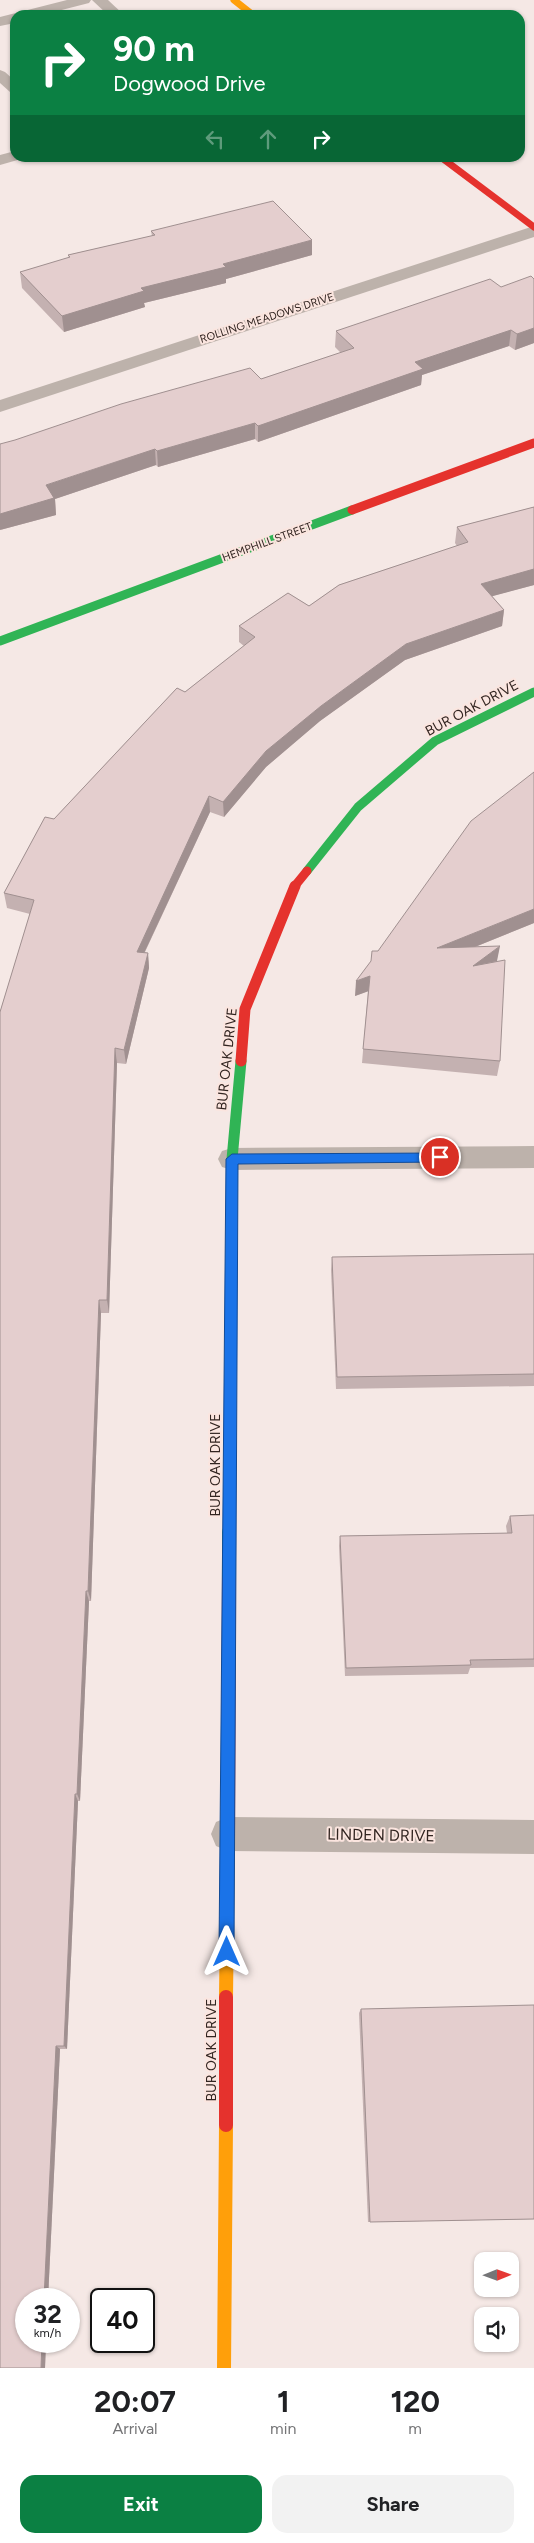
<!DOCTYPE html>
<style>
:root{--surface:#fff;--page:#f2f2f2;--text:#202124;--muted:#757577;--accent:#0b8043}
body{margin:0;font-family:Figtree,sans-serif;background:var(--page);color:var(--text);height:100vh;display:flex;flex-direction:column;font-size:19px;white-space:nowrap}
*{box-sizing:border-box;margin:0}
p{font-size:16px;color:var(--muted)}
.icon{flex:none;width:28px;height:28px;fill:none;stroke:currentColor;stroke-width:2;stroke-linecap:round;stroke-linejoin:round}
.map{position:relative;height:2368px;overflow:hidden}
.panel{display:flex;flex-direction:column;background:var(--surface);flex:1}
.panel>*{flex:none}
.top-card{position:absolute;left:10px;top:10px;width:515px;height:152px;border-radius:15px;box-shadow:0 1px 4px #0004;background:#0b8043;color:#fff;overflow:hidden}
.needle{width:32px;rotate:89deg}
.buttons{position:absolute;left:474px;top:2252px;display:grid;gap:10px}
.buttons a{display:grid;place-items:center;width:45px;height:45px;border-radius:10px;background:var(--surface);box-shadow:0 1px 4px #0004;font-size:25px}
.speed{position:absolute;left:15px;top:2288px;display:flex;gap:10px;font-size:25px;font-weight:700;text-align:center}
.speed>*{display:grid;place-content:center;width:65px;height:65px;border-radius:50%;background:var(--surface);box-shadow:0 1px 4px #0004;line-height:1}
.speed small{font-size:12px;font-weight:400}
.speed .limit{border:2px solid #111;border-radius:8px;background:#fff;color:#111}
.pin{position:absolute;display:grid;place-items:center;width:42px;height:42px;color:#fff;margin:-21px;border:2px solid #fff;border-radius:50%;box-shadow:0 1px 5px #0007}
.me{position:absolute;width:55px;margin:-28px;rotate:0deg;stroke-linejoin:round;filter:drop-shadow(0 0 4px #0008)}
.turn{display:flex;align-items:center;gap:18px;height:105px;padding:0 20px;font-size:22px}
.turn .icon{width:65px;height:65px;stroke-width:2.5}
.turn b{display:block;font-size:35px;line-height:42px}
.lanes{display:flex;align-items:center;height:48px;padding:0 20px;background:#0003;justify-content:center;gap:25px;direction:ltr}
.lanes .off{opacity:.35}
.eta{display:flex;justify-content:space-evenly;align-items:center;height:85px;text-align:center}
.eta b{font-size:30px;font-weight:700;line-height:35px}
.action{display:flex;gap:10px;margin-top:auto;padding:10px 20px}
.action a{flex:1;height:58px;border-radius:15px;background:var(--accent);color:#fff;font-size:20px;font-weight:700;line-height:58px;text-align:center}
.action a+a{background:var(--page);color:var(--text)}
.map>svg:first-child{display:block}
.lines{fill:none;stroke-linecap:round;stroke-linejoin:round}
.lane{fill:#bdb2ab;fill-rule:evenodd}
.street{fill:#bdb2ab;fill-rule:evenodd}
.fast-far2{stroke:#30b455;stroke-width:9}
.fast-far1{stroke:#30b455;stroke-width:11}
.fast{stroke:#30b455;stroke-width:14}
.slow-far1{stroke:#ff9f0a;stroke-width:7}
.slow{stroke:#ff9f0a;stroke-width:14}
.jam-far3{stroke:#e5322d;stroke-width:7}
.jam-far2{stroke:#e5322d;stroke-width:9}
.jam-far1{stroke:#e5322d;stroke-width:11}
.jam{stroke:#e5322d;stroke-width:14}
.wall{fill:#c4b1b1}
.shaded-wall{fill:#a09090}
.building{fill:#e4cece;stroke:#a09090}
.route{fill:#1a73e8;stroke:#114b97}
.labels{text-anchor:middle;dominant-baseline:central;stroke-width:4;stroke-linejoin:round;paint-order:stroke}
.far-street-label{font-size:11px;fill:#322521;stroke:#fbe5df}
.street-label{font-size:14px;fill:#322521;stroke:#fbe5df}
.near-street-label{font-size:16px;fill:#322521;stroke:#fbe5df}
</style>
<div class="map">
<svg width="534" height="2368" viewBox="0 0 534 2368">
<rect width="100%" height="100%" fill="#f5e8e5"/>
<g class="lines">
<g class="lane">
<polygon points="67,0 91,0 89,3 42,15 15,15 15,23 0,26 0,17"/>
<polygon points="92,0 108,0 124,15 108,15"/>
<polygon points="0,70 5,72 15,81 15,94 10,92 0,83"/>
<polygon points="15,151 15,158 22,158 21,159 0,165 0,155"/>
</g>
<g class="street">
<polygon points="534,226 534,237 0,412 0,400"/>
<polygon points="534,1146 534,1168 232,1170 222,1167 218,1159 222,1151 232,1148"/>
<polygon points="228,1817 534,1820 534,1854 228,1851 216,1846 211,1834 216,1822"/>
</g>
<g class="fast-far2">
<polyline points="0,641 352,510"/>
<polyline points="307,871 358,807 435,741 534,692"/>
</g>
<polyline class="fast-far1" points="229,1533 232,1159 241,1061"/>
<polyline class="fast" points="229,1580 229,1532"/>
<polyline class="slow-far1" points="234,0 253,15"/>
<g class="slow">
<polyline points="226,1997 228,1835"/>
<polyline points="224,2368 226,2125"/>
</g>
<polyline class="jam-far3" points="442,158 534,227"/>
<g class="jam-far2">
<polyline points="352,510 534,443"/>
<polyline points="294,887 307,871"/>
</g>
<polyline class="jam-far1" points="241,1061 245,1009 295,886"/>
<g class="jam">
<polyline points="228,1835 229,1580"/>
<polyline points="226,1997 226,2125"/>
</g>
</g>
<g class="wall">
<polygon points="151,231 312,240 312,255 226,279 226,283 144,303 145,307 64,332 22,288 20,272 69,258 68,255 152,236"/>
<polygon points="534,279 534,343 515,350 509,346 422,375 421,385 258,442 255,439 158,467 156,465 55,499 56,515 0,530 261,379 341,353 335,347 336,331"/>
<polygon points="534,507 534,585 492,596 504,610 502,626 405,660 320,721 266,767 224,817 210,812 145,952 148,953 149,968 126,1064 117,1063 109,1313 101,1313 91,1601 89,1601 80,1801 78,1801 67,2049 60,2049 48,2299 26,2299 26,2341 46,2341 45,2368 0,2368 0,1012 30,914 7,908 4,893 45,817 54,819 177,688 185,692 244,646 239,642 239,626 288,593 309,606 339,585 457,546 455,543 457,527"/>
<polygon points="534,772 534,923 475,947 497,961 500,1061 497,1076 362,1063 368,991 355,996 378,951"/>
<polygon points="534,1254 534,1386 336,1389 331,1270 332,1257"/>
<polygon points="534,1515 534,1667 470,1668 468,1674 345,1676 339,1546 340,1536 507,1533 506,1526 510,1516"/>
<polygon points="361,2009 534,2219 368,2222 359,2013"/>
</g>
<g class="shaded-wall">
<polygon points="312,240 312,255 226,279 226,283 144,303 145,307 64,332 62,316 141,288 223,264"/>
<polygon points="534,328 534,343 515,350 517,334"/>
<polygon points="511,330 509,346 422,375 421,385 258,442 258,426 415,362"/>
<polygon points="255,423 255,439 158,467 157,451"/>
<polygon points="155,449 156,465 55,499 56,515 0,530 0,514 46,485"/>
<polygon points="534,569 534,585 478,600 481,584"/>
<polygon points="504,610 502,626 405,660 320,721 266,767 224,817 223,802 266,751 321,706 406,644"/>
<polygon points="209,796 210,812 138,966 137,952"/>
<polygon points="534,909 534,923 435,963 437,948"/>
<polygon points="500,946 497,961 473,966"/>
<polygon points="148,953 149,968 126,1064 124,1050"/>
<polygon points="370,976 369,991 355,996 356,981"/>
<polygon points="115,1048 117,1063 109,1313 107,1300"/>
<polygon points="99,1300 101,1313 91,1601 88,1591"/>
<polygon points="86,1591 89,1601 80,1801 77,1794"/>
<polygon points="75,1794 78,1801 67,2049 64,2046"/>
<polygon points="56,2046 60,2049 48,2299 44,2299"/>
<polygon points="42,2341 46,2341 45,2368 41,2368"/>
</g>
<g class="building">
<polygon points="273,201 312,240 223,264 226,267 141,288 144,291 62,316 20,272 70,257 68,255 155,235 151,231"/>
<polygon points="531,276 534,279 534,328 517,334 511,330 415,362 423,369 258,426 255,423 157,451 155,449 46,485 54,498 0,514 0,444 15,440 121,404 250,368 261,379 354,348 336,331 490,279 501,287"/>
<polygon points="534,507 534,569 481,584 504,610 406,644 321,706 266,751 223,802 209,796 137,952 148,953 124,1050 115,1048 107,1300 99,1300 88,1591 86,1591 77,1794 75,1794 64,2046 56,2046 44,2299 26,2299 26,2341 42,2341 41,2368 0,2368 0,1012 34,900 4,893 45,817 54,819 177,688 185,692 255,637 239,626 288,593 309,606 339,585 468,542 457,527"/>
<polygon points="534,772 534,909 437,948 500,946 473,966 505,960 500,1061 363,1049 370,976 356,981 371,961 372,951 378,951 471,821"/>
<polygon points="534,1254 534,1374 337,1377 332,1257"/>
<polygon points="534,1515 534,1659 470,1660 471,1665 346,1668 340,1536 512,1533 510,1516"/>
<polygon points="534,2005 534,2219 370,2222 361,2009"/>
</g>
<polygon class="route" points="440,1153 445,1157 440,1162 238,1164 234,1952 232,1958 227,1960 221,1958 219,1952 226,1159 232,1154"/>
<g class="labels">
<g class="far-street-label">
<text transform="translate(267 318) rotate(-18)">ROLLING MEADOWS DRIVE</text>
<text transform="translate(267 542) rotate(-20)">HEMPHILL STREET</text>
</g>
<g class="street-label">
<text transform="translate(472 708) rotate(-28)">BUR OAK DRIVE</text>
<text transform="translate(227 1059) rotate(-84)">BUR OAK DRIVE</text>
<text transform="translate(215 1465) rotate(-90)">BUR OAK DRIVE</text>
<text transform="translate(211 2050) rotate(-90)">BUR OAK DRIVE</text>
</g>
<g class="near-street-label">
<text transform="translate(381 1835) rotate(1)">LINDEN DRIVE</text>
</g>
</g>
</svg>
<div class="buttons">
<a><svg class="needle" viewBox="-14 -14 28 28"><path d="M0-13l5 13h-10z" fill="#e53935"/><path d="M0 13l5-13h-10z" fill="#757577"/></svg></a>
<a><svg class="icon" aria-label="sound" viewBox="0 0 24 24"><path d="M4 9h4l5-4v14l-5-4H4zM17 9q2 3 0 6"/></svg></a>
</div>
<div class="speed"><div>32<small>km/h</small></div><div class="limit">40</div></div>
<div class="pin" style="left:440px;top:1157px;background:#d93025"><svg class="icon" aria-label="arrive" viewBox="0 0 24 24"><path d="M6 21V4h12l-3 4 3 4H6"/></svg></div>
<svg class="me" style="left:227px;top:1952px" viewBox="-20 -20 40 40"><path d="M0-17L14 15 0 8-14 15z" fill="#1a73e8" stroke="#fff" stroke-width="4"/></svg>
<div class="top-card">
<div class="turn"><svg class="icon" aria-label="right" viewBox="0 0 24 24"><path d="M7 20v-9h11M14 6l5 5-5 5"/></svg><div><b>90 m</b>Dogwood Drive</div></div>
<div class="lanes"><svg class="icon off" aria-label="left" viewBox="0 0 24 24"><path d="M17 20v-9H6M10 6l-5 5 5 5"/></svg><svg class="icon off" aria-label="ahead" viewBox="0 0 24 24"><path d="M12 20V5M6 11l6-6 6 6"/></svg><svg class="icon" aria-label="right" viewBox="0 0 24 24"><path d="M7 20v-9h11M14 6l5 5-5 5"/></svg></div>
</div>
</div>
<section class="panel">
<div class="eta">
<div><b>20:07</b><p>Arrival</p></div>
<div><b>1</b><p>min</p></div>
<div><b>120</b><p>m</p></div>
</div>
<div class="action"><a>Exit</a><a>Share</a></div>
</section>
